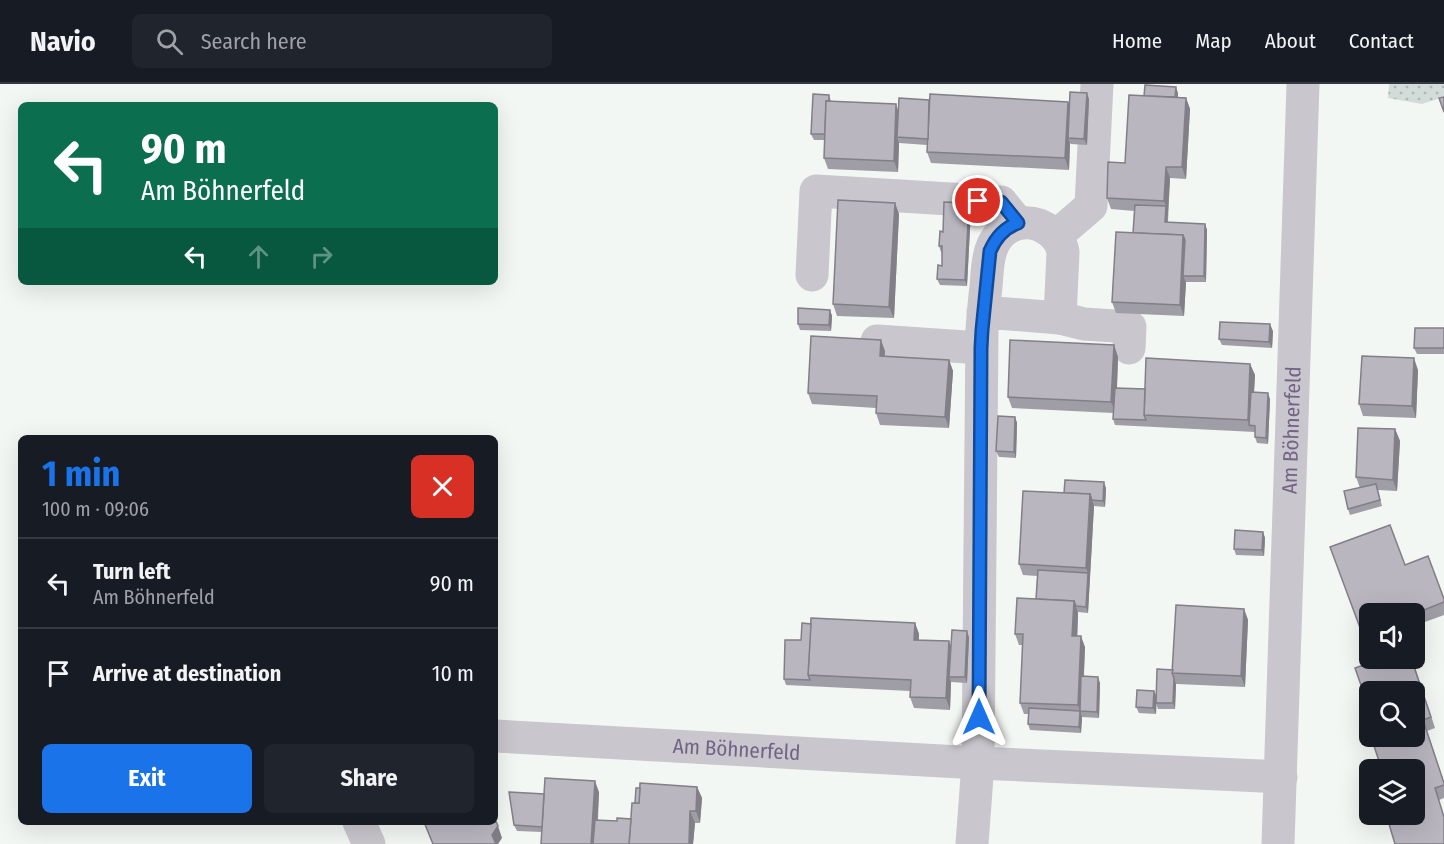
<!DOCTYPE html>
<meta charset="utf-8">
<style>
:root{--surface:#171b24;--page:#20242c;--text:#f1f3f6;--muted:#9ea1a6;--line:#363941;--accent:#1a73e8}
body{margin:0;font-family:"Fira Sans Condensed",sans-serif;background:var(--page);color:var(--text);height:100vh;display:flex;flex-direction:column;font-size:22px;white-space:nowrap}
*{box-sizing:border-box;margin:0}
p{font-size:20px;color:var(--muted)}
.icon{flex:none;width:33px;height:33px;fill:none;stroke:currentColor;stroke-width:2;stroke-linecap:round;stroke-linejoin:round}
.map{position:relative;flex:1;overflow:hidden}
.side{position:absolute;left:18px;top:351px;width:480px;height:390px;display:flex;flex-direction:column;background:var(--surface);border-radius:9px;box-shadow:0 6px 24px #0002}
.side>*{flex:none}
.banner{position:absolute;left:18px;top:18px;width:480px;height:183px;border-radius:9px;box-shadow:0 6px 24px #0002;background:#0b6e4f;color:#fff;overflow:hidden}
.tools{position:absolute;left:1359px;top:519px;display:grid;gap:12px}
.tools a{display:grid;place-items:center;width:66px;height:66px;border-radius:9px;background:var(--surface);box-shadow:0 6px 24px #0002;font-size:30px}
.pin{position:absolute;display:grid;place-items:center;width:51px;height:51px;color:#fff;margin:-26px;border:3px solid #fff;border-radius:50%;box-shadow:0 2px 6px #0007}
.me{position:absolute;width:66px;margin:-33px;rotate:0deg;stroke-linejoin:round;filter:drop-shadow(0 0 4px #0008)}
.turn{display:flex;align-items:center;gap:21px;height:126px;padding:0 24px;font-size:27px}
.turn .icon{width:78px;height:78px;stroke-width:2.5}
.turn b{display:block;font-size:42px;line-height:51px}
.lanes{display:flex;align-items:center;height:57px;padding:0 24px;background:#0003;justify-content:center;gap:30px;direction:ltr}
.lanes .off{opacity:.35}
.round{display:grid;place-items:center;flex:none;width:63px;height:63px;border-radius:9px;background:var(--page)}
.overview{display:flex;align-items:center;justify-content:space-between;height:102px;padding:0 24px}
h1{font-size:36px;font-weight:700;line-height:45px;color:var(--accent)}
.button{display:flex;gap:12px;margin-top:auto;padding:12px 24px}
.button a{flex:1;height:69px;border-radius:9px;background:var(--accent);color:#fff;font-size:24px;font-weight:700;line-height:69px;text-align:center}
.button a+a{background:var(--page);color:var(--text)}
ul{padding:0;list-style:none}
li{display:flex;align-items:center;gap:18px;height:90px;padding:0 24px;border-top:2px solid var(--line)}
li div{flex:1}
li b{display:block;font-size:22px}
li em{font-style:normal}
header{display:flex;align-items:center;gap:36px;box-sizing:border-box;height:84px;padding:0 30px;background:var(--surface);border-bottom:2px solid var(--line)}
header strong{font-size:28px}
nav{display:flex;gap:33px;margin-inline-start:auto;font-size:21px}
.search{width:420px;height:54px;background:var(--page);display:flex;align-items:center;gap:15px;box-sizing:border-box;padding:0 21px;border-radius:9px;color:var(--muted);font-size:22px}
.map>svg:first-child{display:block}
.park{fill:url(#park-dots)}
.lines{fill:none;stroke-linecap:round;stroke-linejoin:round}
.minor{stroke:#c9c6cd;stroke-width:33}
.wall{fill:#9f9da5}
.shaded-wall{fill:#827f86}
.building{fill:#b9b6c0;stroke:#827f86;stroke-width:1.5}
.route-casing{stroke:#114b97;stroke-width:15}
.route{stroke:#1a73e8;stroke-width:10}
.labels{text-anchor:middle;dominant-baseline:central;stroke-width:6;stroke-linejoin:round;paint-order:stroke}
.street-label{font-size:21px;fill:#726486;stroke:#fff}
</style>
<header>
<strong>Navio</strong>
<div class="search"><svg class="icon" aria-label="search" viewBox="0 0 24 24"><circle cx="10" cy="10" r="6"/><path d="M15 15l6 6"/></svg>Search here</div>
<nav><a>Home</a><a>Map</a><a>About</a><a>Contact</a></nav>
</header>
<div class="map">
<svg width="1444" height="760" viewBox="0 0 1444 760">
<defs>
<pattern id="park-dots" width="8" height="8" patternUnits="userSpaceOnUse" patternTransform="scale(1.5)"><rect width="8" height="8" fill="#d2dcd8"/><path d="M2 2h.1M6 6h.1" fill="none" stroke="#afb6b5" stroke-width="1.8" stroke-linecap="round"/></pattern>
</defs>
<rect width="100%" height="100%" fill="#f3f7f3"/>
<polygon class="park" points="1389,0 1444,0 1444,13 1422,20 1388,14"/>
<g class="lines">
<g class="minor">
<polyline points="1056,152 1091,122 1097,0"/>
<polyline points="812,191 816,107 1001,118 1018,139"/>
<polyline points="1060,234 1084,240 1130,243 1129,264"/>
<polyline points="877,257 981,264"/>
<path id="s1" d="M495 652 978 679 1281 693"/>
<polyline points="359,738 369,760"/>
<path d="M972 760 978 679 982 246C983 232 984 218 986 203 987 191 987 178 991 166 998 145 1018 134 1039 141 1051 146 1061 155 1063 168L1060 234 983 228"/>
<path id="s2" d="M1278 760 1303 0"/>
</g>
</g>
<g class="wall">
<polygon points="1178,9 1178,13 1186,14 1190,25 1186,95 1170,94 1168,138 1205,140 1207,146 1206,198 1186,198 1184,232 1116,229 1112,218 1133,149 1134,127 1111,125 1107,114 1125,79 1144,12"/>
<polygon points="829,11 831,17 898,26 929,16 1068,18 1070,23 1089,15 1087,61 1071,60 1070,59 1069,86 931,79 927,68 927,61 899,59 898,88 828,85 824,74 825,56 814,56 811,50"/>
<polygon points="895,119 899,130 894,234 837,232 833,220"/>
<polygon points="969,119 971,125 967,202 940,201 937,195 942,182 942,168 941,168 939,162 943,148"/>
<polygon points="830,226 832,232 831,247 800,246 798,240"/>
<polygon points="1444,244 1444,270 1417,270 1414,264"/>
<polygon points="1273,247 1272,264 1222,261 1219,255"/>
<polygon points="1114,261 1118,273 1117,304 1145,305 1250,280 1255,291 1254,308 1270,315 1268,360 1257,359 1255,353 1255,348 1115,341 1113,335 1113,329 1012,324 1008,313"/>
<polygon points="885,267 884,272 949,276 953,287 949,344 880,341 876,329 876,324 812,320 808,309"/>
<polygon points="1418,286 1416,334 1363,332 1359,320"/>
<polygon points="1015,333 1017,339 1016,374 999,373 996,367"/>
<polygon points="1395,345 1400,357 1397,407 1378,406 1382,422 1350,431 1348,425 1360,404 1356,393"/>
<polygon points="1106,404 1105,423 1094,422 1088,529 1078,528 1077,552 1085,563 1084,592 1100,599 1099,634 1082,633 1081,649 1030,646 1028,640 1028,630 1024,630 1020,619 1023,561 1019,561 1015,550 1036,515 1037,492 1023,491 1019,480 1064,409"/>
<polygon points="1263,448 1265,454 1264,472 1236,471 1234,465"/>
<polygon points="1330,463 1405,481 1444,515 1444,531 1414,542 1414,530 1370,530 1370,559 1366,560"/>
<polygon points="1244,525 1248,536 1245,603 1177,600 1176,600 1175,625 1158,625 1156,619 1156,630 1139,629 1136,623 1156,613 1173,586"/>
<polygon points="915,539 919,550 919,556 949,557 951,563 969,553 967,599 951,598 950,626 914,624 910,613 910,607 786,601 784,595 801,556"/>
<polygon points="1412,574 1435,644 1427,647 1444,698 1444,714 1439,716 1414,730 1414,652"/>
<polygon points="697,703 702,714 700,739 695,739 693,760 541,760 542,748 517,747 514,741 544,710 599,708 598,736 617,737 631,735 635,719"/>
</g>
<g class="shaded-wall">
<polygon points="1176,3 1178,9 1177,25 1175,19"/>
<polygon points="1087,9 1089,15 1087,61 1084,55"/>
<polygon points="1186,14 1190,25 1186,95 1182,83"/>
<polygon points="1068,18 1072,29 1068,54 1070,59 1069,86 1065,74"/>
<polygon points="896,20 900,32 897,53 899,59 898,88 894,77"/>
<polygon points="1166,83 1170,94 1167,144 1165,138 1166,122 1164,117"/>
<polygon points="895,119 899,130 894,234 889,223"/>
<polygon points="969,119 971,125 967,202 965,196"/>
<polygon points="1205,140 1207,146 1206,198 1204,192"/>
<polygon points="1183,151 1187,162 1183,192 1186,198 1184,232 1180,221"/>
<polygon points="830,226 832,232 831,247 829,241"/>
<polygon points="1270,240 1273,247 1272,264 1269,258"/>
<polygon points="881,256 885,267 884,283 880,272"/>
<polygon points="1114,261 1118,273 1116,329 1111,318"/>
<polygon points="1414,274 1418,286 1416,334 1412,322"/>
<polygon points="949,276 953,287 949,344 945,333"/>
<polygon points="1250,280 1255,291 1252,342 1249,341 1252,347 1248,336"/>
<polygon points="1268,309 1270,315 1268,360 1266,354"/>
<polygon points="1015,333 1017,339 1016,374 1014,368"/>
<polygon points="1395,345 1400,357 1397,407 1393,396"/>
<polygon points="1104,398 1106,404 1105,423 1103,417"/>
<polygon points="1090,410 1094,422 1088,529 1086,523 1088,489 1086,484"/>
<polygon points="1263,448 1265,454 1264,472 1262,466"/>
<polygon points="1074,517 1078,529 1077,563 1072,552"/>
<polygon points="1244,525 1248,536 1245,603 1241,592"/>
<polygon points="915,539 919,550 918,567 914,556"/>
<polygon points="967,547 969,553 967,599 965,593"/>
<polygon points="1081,552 1085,563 1082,627 1080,627 1078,621"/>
<polygon points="949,557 953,568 949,593 951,598 950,626 946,614"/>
<polygon points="1098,593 1100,599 1099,634 1097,628"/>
<polygon points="1174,594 1176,600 1175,625 1173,619"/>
<polygon points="1154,607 1157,613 1156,630 1153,624"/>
<polygon points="1080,627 1082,633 1081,649 1079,643"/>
<polygon points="595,697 599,708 596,760 591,760"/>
<polygon points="697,703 702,714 700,739 696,727"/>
<polygon points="690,727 695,739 693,760 689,760"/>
<polygon points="498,742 502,754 498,760 496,760 492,751"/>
</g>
<g class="building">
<polygon points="1145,1 1176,3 1175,13 1144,12"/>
<polygon points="1070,8 1087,9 1084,55 1068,54"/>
<polygon points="813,10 829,11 829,17 826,17 825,50 811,50"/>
<polygon points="930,10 1068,18 1065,74 927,68"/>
<polygon points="1129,11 1186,14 1182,83 1166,83 1164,117 1107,114 1108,78 1125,79"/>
<polygon points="1444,13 1444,28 1439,14"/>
<polygon points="899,14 929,16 928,55 897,53"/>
<polygon points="826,17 896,20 894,77 824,74"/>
<polygon points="838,116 895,119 889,223 833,220"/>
<polygon points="944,118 969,119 965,196 937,195 938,181 942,182 942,162 939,162 940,147 943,148"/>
<polygon points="1135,121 1166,122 1165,138 1205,140 1204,192 1183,192 1185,156 1183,151 1133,149"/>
<polygon points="1116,148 1183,151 1180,221 1112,218"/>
<polygon points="798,224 830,226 829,241 798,240"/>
<polygon points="1220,238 1270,240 1269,258 1219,255"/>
<polygon points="1415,244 1444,244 1444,264 1414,264"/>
<polygon points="811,252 881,256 880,272 949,276 945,333 876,329 877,312 808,309"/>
<polygon points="1010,256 1114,261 1111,318 1008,313"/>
<polygon points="1362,272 1414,274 1412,322 1359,320"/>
<polygon points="1146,274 1250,280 1248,336 1144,331"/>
<polygon points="1115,304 1145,305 1144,331 1146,336 1113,335"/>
<polygon points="1251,308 1268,309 1266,354 1255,353 1255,342 1249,341"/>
<polygon points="998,332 1015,333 1014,368 996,367"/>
<polygon points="1358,344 1395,345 1393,396 1356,393"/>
<polygon points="1065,396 1104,398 1103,417 1092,416 1090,410 1064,409"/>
<polygon points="1376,400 1380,416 1348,425 1344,407"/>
<polygon points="1023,407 1090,410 1086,484 1019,480"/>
<polygon points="1390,441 1405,481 1428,472 1444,515 1444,518 1414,530 1370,530 1370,546 1362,549 1330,463"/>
<polygon points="1235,446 1263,448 1262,466 1234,465"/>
<polygon points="1038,486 1088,489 1086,523 1076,522 1074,517 1036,515"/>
<polygon points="1017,514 1074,517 1072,552 1081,552 1078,621 1020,619 1023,550 1015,550"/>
<polygon points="1176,521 1244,525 1241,592 1172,589"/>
<polygon points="811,534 915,539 914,556 949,557 946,614 910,613 911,596 808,591"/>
<polygon points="802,539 811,540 808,591 810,596 784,595 785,556 801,556"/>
<polygon points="952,546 967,547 965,593 949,593"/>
<polygon points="1384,574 1411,574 1431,633 1423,636 1444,699 1444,701 1435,704 1444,733 1444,760 1395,760 1386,730 1414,730 1414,686 1382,686 1371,653 1414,652 1414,608 1370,608 1370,627 1355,584"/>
<polygon points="1157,585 1173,586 1172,589 1174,594 1173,619 1156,619"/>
<polygon points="1081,592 1098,593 1097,628 1080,627"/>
<polygon points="1137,606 1154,607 1153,624 1136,623"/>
<polygon points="1029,624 1080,627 1079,643 1028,640"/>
<polygon points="545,694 595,697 591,760 541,760"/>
<polygon points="640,699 697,703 696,727 690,727 689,760 629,760 632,719 639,719"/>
<polygon points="636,704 640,704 639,719 635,719"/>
<polygon points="509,708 544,710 542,743 514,741"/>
<polygon points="617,734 631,735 629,760 593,760 595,736 617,737"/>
<polygon points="495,735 498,742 492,751 496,760 433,760 424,738 495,738"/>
</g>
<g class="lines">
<defs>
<path id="route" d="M978 117 1001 118 1018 139C1004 144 996 153 990 167L982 246 981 264 979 633"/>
</defs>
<use href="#route" class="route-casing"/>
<use href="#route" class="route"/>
</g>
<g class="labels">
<g class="street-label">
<text stroke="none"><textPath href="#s2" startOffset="414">Am Böhnerfeld</textPath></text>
<text stroke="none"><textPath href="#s1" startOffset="242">Am Böhnerfeld</textPath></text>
</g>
</g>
</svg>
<div class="tools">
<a><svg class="icon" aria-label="sound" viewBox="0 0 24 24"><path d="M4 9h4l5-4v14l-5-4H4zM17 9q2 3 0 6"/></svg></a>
<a><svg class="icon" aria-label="search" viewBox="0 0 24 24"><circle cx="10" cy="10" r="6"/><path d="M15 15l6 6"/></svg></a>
<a><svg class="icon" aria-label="layers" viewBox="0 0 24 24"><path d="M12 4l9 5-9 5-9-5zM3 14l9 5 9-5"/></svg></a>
</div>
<div class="pin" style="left:978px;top:117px;background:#d93025"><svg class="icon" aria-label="arrive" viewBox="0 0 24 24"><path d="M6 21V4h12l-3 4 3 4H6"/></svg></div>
<svg class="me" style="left:979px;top:633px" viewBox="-20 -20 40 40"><path d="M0-17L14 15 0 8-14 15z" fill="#1a73e8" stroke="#fff" stroke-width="4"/></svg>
<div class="banner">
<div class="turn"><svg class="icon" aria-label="left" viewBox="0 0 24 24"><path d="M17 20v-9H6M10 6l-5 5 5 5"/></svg><div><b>90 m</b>Am Böhnerfeld</div></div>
<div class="lanes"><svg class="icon" aria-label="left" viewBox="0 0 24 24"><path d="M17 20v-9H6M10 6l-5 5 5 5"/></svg><svg class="icon off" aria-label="ahead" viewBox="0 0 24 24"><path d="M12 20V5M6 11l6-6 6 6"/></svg><svg class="icon off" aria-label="right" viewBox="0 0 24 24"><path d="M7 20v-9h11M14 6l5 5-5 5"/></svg></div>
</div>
<section class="side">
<div class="overview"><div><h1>1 min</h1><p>100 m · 09:06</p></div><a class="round" style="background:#d93025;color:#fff"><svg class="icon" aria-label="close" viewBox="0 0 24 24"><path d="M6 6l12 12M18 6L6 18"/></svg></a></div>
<ul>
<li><svg class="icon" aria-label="left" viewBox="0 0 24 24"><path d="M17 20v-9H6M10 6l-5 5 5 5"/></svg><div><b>Turn left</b><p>Am Böhnerfeld</p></div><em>90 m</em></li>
<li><svg class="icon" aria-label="arrive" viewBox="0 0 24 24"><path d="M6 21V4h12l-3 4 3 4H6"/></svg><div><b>Arrive at destination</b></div><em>10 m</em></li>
</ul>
<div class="button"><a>Exit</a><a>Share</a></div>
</section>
</div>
